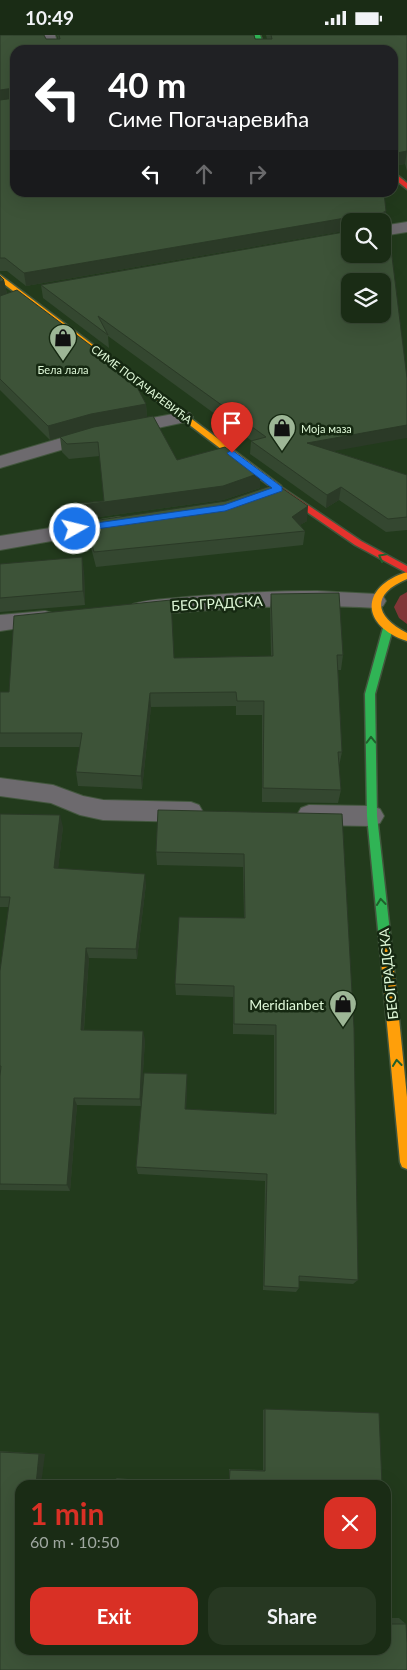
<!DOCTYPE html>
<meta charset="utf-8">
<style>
:root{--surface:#1a2c15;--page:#273822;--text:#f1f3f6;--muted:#9fa7a0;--line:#384834;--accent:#d93025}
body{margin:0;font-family:Lato,sans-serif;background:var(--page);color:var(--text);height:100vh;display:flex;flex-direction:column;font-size:19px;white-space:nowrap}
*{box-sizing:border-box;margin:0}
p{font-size:16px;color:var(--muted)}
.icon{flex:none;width:28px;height:28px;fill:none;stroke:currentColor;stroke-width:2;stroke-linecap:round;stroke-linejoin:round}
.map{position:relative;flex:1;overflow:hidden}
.drawer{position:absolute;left:15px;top:1445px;width:376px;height:175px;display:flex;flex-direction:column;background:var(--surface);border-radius:15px;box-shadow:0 5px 20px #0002,0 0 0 1px var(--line)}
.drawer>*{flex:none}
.guide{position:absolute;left:10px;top:10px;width:388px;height:152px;border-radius:15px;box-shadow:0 5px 20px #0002,0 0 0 1px var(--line);background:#202124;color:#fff;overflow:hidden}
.tools{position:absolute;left:341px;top:178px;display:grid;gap:10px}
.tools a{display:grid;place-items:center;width:50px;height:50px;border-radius:10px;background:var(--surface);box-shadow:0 5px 20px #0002,0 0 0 1px var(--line);font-size:25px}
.pin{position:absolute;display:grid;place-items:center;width:42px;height:42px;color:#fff;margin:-51px -21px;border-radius:50% 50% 50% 0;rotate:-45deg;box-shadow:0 0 5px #0007}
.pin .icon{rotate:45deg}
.me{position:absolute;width:55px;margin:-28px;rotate:82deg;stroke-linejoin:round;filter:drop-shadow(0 0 4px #0008)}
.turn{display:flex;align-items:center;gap:18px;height:105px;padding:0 15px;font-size:22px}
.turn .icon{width:65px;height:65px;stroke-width:2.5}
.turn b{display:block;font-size:35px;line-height:42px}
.lanes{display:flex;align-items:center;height:48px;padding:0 15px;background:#0003;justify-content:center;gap:25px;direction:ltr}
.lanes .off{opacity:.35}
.round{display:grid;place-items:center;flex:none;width:52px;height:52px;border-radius:15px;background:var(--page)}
.headline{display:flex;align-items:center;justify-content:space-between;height:85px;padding:0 15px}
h1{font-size:30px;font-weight:700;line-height:38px;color:var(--accent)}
.button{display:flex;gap:10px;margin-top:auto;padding:10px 15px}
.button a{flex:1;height:58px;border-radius:15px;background:var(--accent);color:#fff;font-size:20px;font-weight:700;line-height:58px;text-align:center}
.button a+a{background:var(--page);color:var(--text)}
.status{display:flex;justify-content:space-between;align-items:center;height:35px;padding:0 25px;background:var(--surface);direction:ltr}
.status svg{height:14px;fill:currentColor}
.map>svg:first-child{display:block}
.green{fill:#803637}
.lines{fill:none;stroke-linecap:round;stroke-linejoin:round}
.lane-casing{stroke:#42563d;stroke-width:2}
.street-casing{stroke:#42563d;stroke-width:2}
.fast-casing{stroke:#42563d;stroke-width:3}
.slow-casing{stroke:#42563d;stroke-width:3}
.jam-casing{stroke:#42563d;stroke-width:3}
.lane{fill:#6d6a6e;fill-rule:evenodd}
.street{fill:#6d6a6e;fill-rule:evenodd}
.fast{fill:#30b455;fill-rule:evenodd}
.slow{fill:#ff9f0a;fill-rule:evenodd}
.jam{fill:#e5322d;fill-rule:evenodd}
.wall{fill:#344730}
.shaded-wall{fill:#2b3a27}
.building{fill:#3d5338;stroke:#2b3a27;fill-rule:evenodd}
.oneway{stroke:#20602c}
.route{fill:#1a73e8;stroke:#114b97}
.labels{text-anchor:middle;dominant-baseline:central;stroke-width:5;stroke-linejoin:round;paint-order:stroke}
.far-poi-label{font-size:11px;fill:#dff8d8;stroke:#152811}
.far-street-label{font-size:11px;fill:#dff8d8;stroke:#152811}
.street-label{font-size:14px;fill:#dff8d8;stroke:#152811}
.poi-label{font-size:14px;fill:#dff8d8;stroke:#152811;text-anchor:end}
</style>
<div class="status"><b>10:49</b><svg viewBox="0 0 49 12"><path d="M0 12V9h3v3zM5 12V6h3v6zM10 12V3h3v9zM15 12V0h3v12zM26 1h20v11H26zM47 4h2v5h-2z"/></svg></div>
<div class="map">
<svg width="407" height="1635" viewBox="0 0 407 1635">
<rect width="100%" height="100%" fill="#223a1c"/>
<polygon class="green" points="407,557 407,589 399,583 394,572 400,561"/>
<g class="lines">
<defs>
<g id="lane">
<polygon points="43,0 55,0 60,15 48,15"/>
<polygon points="184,377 190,378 193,382 190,386 125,400 119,398 116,394 119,390 125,388"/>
<polygon points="92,394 98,396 101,400 98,404 0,433 0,421"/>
<polygon points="119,482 126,483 128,488 126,493 0,515 0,501"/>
<path d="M317 556 376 559 383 561 386 566 383 571 376 573C297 568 219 573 140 581L133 579 130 574 133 569C150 564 169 564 186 562 230 558 274 556 317 556Z"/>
<polygon points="45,576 52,578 55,583 52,588 0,596 0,580"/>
<polygon points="0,743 53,750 83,761 103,765 191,767 199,770 203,777 199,784 191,787 103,785 80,780 51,768 0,761"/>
<polygon points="309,770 372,771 380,774 384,781 380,788 372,791 309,790 301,787 297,780 301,773"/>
</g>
<polygon id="street" points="407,187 407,197 382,201 382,191"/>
<g id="fast">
<polygon points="254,0 260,0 266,15 260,15"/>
<polygon points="388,589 393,593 375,659 377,781 392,915 390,919 386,920 382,919 380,915 367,781 365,659 383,593"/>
</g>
<g id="slow">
<polygon points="0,240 281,451 281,455 275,455 0,246"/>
<path d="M407 537V544C371 559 374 581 407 598V606C361 591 359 552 407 537Z"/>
<polygon points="386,910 390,911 392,915 407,1062 407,1134 402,1132 400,1127 380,915 382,911"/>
</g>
<g id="jam">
<polygon points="392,136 407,148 407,154 392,142"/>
<polygon points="278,450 361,506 407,531 407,538 355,510 275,455 274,453"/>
</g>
</defs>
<use href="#lane" class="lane-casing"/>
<use href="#street" class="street-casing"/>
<use href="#fast" class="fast-casing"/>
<use href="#slow" class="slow-casing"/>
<use href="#jam" class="jam-casing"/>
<use href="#lane" class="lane"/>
<use href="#street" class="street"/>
<use href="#fast" class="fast"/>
<use href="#slow" class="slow"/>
<use href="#jam" class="jam"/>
</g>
<g class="wall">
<polygon points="0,0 46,4 58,4 57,0 254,0 255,4 267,4 266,0 407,0 407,136 405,129 392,131 392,15 15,15 386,176 384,188 333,416 407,440 407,495 386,497 339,465 326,473 250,419 251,406 252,406 108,301 109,313 43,263 41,250 350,196 382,186 350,186 350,195 26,251 7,236 0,236"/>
<polygon points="0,241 4,245 7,259 146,369 147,382 177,425 260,453 223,465 84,484 81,468 104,466 100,421 69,424 62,417 60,402 146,382 92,392 50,405 0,355"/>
<polygon points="307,486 300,490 305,496 303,510 96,532 88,501 86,487"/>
<polygon points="0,529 84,536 85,570 0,577"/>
<polygon points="271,559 343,620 341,635 338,635 342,717 339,731 341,755 338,768 262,767 262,680 236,680 236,671 151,672 142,754 78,751 76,737 80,712 0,712 0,657 9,657 174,623 271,621 270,574"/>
<polygon points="0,779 63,792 58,833 146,849 137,924 89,923 84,995 145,1004 141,1071 77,1070 70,1156 0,1155 0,936 9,872 0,872"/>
<polygon points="342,779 358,1245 353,1249 299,1246 299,1253 296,1257 263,1255 265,1146 138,1139 136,1132 187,1039 186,1074 274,1079 274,1000 233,999 233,962 176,960 175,949 244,883 243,832 157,830 156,817"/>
<polygon points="265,1374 382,1450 229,1450 229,1434 263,1435 263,1375"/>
<polygon points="0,1416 45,1419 20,1450 20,1615 389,1583 399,1583 406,1589 0,1635"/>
<polygon points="117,1443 196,1450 114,1450 114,1445"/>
</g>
<g class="shaded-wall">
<polygon points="14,53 15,66 0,68 0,55"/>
<polygon points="407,116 405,129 392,131 392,119"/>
<polygon points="386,176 384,189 382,190 382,186 381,186 382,178"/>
<polygon points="351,182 351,186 350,186 350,195 26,251 24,238"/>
<polygon points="4,245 7,259 0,261 0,247"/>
<polygon points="146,369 147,382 92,392 50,405 48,391 91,379"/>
<polygon points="407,390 407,403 306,421 307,408"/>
<polygon points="260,438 260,453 223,465 84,484 82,470"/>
<polygon points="341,452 339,465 326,473 327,460"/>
<polygon points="308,471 307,486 290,496 292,482"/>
<polygon points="82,522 84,536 85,570 83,556"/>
<polygon points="150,658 151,672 142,754 141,741"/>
<polygon points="60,780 63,792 57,844 54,833"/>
<polygon points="145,839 146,849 137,924 136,914"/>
<polygon points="86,913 89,923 83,1003 81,995"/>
<polygon points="143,996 145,1004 141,1071 140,1064"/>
<polygon points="187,1039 187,1048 186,1082 185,1074"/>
<polygon points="74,1063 77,1070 70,1156 67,1150"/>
<polygon points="39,1419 45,1419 41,1450 36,1450"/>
</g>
<g class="building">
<polygon points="0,0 44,0 46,4 60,4 59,0 254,0 255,4 272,4 271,0 407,0 407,116 392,119 392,15 15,15 15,158 384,158 386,176 382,178 382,186 353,186 353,184 351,182 24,238 5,223 0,223 0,65 15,63 14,53 0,55"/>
<path d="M382 188 388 189 407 343V390L307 408 407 440V482L388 484 341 452 327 460 251 406 266 402 98 281 108 300 41 250 350 196V219H382ZM350 246H382V279H350Z"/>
<polygon points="0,241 4,245 0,247"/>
<polygon points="17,255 131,341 146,369 91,379 48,391 0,344 0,261"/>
<polygon points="153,381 177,425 225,412 260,438 223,451 82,470 81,468 104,466 98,407 67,409 60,402 94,392"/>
<polygon points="276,449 308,471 292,482 305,496 94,517 86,487 226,466"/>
<polygon points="82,522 83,556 0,563 0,529"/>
<polygon points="339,558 343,620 337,620 342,717 338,717 341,755 263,753 264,666 237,666 236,657 150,658 141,741 76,737 82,698 0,698 0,657 9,657 14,581 171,565 174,623 273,621 271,559"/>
<polygon points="158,775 342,779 354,993 358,1245 299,1241 299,1253 264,1251 267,1139 136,1132 144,1038 187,1039 185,1074 276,1079 276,990 234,989 234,951 175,949 179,882 245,883 244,819 156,817"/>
<polygon points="0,779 60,780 54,833 145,839 136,914 86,913 81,995 143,996 140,1064 74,1063 67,1150 0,1149 0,1041 1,1031 0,1031 0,936 10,862 0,862"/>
<polygon points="265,1374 379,1378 382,1450 229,1450 230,1435 265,1436"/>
<polygon points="0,1417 39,1419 36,1450 20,1450 20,1615 386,1615 386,1528 389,1589 406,1589 407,1608 407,1635 0,1635"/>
<polygon points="114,1445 179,1450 114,1450"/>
</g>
<defs><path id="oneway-chevron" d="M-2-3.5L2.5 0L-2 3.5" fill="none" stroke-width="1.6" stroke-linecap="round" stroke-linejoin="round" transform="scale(1.25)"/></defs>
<g class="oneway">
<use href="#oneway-chevron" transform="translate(382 522) rotate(-151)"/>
<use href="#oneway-chevron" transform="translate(371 705) rotate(-91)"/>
<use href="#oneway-chevron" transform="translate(381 867) rotate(-96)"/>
<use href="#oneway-chevron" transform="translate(397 1028) rotate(-96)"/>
</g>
<polygon class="route" points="232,415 282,452 282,456 225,476 75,497 71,494 75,491 224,470 272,453 229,420 227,418"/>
<defs>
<symbol id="shop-pin" viewBox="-11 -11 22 30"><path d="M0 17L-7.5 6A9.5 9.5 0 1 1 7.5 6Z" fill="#9db696" stroke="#152811"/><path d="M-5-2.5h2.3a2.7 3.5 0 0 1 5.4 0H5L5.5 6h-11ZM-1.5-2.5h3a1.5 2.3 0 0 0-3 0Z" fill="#111"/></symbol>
</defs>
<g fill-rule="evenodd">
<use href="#shop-pin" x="47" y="287" width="32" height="43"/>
<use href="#shop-pin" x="266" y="377" width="32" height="43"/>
<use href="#shop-pin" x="327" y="953" width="32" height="43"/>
</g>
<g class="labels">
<g class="far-poi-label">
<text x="63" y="334">Бела лала</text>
<text x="301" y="393" text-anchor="start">Моја маза</text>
</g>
<g class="far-street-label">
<text transform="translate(142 349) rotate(37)">СИМЕ ПОГАЧАРЕВИЋА</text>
</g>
<g class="street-label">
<text transform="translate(217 568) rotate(-3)">БЕОГРАДСКА</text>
<text transform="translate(388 939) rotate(-96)">БЕОГРАДСКА</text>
</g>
<g class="poi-label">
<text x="324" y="969">Meridianbet</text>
</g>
</g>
</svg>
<div class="tools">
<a><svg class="icon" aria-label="search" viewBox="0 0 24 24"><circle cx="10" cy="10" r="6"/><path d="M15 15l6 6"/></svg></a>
<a><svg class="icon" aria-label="layers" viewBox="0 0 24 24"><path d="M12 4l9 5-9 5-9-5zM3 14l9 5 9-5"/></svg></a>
</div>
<div class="pin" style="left:232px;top:418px;background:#d93025"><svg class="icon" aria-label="arrive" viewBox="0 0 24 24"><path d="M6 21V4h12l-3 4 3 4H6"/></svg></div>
<svg class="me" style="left:75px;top:494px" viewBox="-20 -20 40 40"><circle r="17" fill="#1a73e8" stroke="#fff" stroke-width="3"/><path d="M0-11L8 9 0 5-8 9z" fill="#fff"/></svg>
<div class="guide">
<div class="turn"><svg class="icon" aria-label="left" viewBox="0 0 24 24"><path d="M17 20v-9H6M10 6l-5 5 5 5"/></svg><div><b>40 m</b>Симе Погачаревића</div></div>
<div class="lanes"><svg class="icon" aria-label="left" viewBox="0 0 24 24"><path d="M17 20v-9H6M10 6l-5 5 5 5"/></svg><svg class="icon off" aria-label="ahead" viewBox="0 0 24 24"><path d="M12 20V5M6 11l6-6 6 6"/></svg><svg class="icon off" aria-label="right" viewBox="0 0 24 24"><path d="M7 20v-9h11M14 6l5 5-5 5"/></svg></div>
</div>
<section class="drawer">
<div class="headline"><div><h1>1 min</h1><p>60 m · 10:50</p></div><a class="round" style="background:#d93025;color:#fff"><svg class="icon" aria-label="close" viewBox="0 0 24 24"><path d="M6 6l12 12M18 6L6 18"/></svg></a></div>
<div class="button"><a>Exit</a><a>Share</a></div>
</section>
</div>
